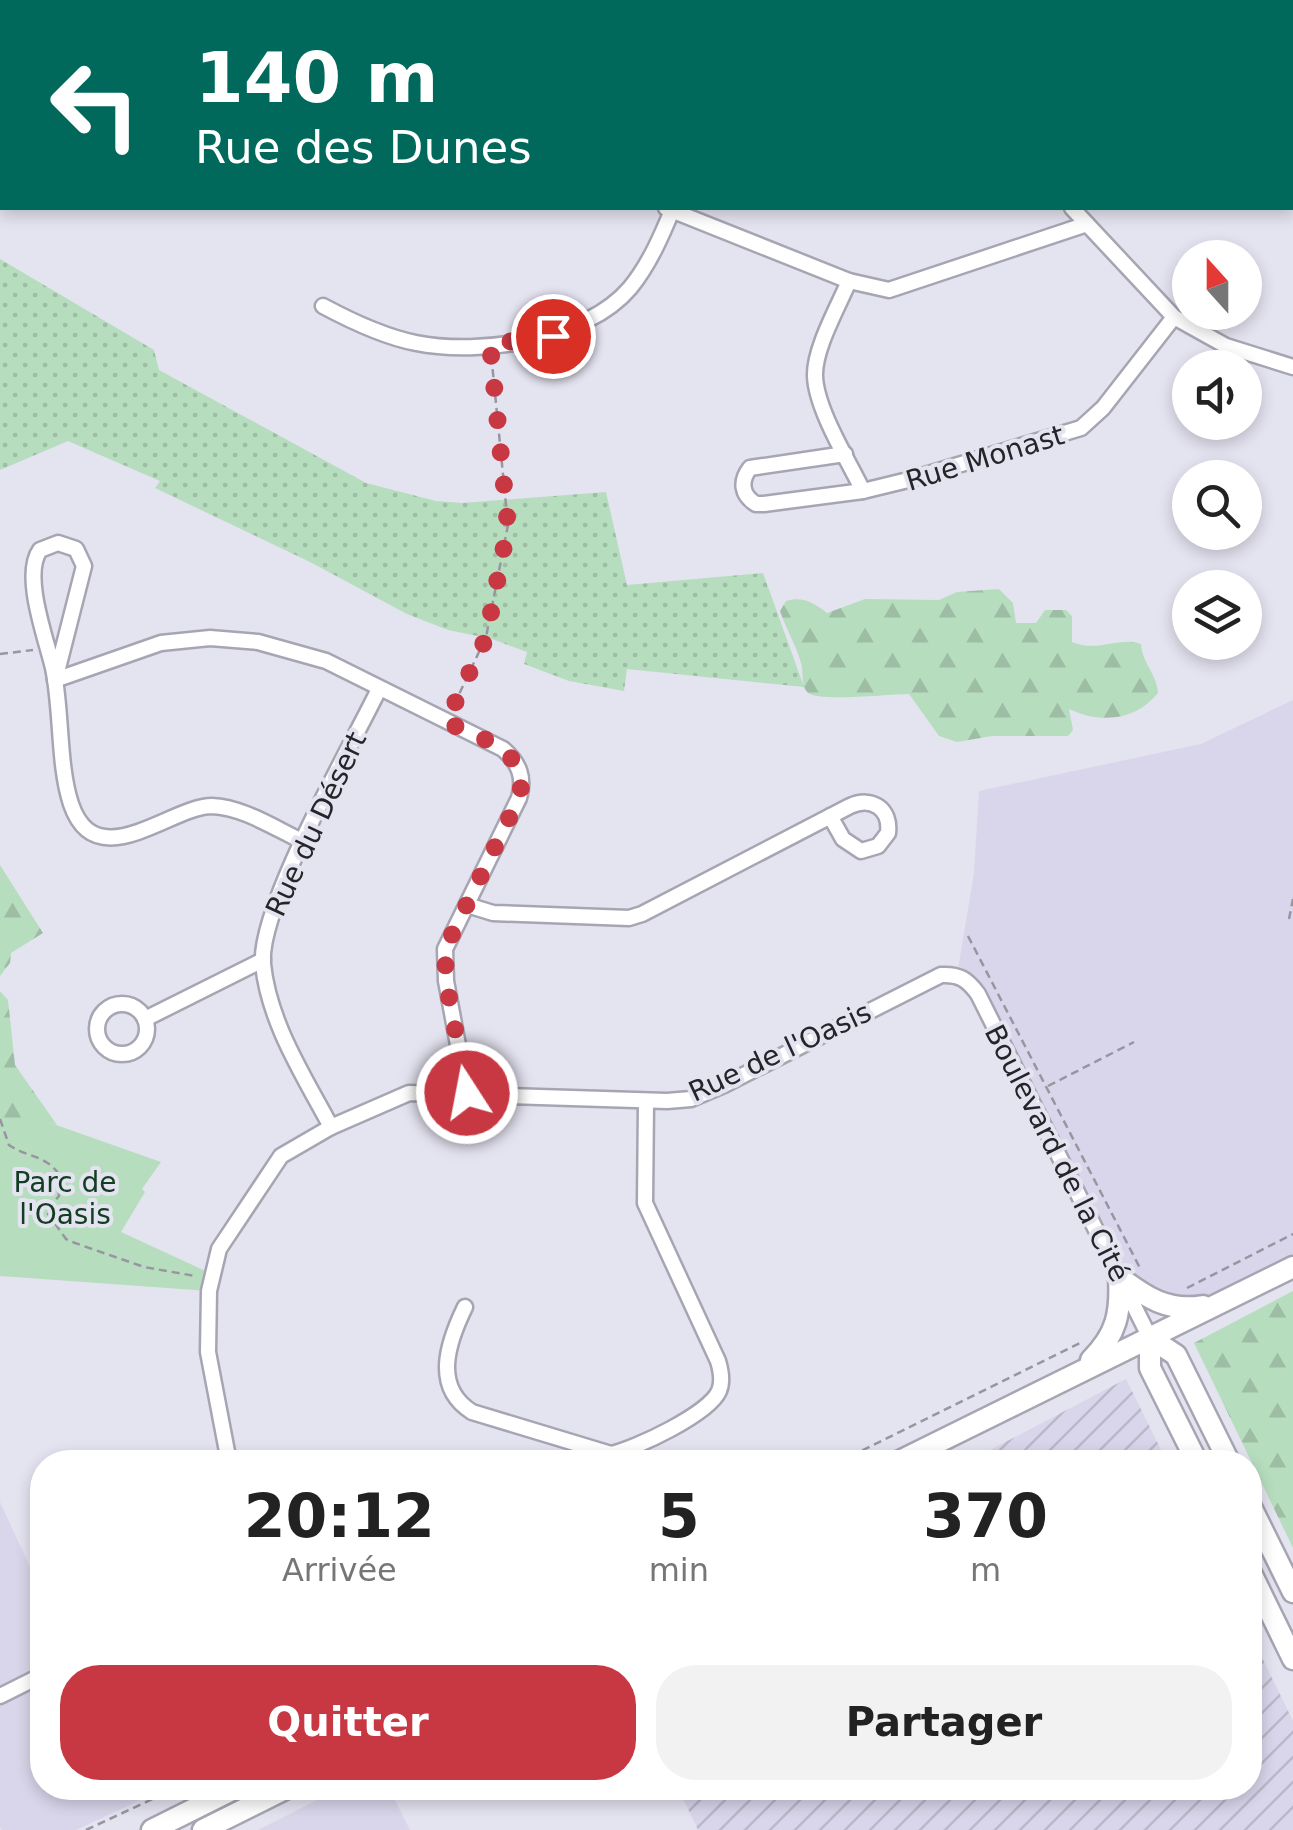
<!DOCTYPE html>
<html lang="fr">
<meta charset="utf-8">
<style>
:root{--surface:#fff;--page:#f2f2f2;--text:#222;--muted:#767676;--accent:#c83843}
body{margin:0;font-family:"DejaVu Sans",sans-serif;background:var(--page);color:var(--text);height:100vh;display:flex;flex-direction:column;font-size:38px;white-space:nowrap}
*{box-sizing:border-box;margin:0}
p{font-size:32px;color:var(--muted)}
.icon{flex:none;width:55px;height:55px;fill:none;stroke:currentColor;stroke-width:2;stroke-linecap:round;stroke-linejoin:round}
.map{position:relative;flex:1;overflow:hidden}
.sheet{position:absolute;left:30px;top:1450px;width:1232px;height:350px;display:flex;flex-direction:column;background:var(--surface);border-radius:40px;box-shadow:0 5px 15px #0003}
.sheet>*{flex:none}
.top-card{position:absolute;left:0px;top:0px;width:1295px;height:210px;box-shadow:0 5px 15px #0003;background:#00695c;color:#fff;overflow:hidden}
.needle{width:65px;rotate:339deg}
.fabs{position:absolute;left:1172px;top:240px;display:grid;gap:20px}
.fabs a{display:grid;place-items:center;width:90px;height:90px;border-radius:50%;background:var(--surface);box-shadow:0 5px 15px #0003;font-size:50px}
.pin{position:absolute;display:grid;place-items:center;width:85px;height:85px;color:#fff;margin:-42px;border:5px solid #fff;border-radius:50%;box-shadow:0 2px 10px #0007}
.me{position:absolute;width:110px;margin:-55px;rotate:349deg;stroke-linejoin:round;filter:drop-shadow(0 0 8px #0008)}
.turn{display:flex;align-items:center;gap:35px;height:210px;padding:0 30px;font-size:45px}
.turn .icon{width:130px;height:130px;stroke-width:2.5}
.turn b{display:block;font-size:70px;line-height:85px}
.eta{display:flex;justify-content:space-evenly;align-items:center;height:170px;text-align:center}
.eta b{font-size:60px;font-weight:600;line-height:70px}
.action{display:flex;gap:20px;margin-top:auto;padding:20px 30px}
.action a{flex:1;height:115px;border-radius:40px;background:var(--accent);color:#fff;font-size:40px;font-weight:600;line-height:115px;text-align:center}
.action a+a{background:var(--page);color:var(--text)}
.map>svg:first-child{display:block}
.built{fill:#d9d6eb}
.industrial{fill:url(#industrial-furrows)}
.grass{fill:url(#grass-dots)}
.forest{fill:url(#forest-firs)}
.park{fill:#b7ddbf}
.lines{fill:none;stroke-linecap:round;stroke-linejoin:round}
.street-casing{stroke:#a7a5b2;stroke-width:19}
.secondary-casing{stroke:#a7a5b2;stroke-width:25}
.path{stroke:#9796a0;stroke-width:2.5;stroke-dasharray:8 5;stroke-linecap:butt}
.street{stroke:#fff;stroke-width:14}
.secondary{stroke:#fff;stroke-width:20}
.route{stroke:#c83843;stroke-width:18;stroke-dasharray:0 32.4}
.labels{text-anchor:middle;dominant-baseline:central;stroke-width:8;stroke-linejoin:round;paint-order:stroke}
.street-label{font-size:28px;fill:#252429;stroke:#e4e3f0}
.park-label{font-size:28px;fill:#123d20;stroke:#e4e3f0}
</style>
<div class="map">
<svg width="1293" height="1830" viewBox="0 0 1293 1830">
<defs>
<pattern id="industrial-furrows" width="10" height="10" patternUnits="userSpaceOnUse" patternTransform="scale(2.5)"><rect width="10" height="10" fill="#d9d6eb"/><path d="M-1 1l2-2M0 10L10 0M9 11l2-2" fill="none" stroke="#bab8ca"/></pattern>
<pattern id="grass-dots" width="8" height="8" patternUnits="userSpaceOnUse" patternTransform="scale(2.5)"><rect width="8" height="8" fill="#b7ddbf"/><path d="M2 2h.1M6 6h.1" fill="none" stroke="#9dbea4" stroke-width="1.8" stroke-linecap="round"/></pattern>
<pattern id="forest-firs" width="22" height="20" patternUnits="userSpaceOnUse" patternTransform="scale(2.5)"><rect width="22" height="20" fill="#b7ddbf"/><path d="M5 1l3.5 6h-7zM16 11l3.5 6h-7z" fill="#9dbea4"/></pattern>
</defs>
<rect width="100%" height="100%" fill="#e4e3f0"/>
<g class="built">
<polygon points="1293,700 1293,1267 1190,1308 1119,1277 978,994 957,975 974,873 979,791 1201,744"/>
<polygon points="0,1502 35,1578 42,1576 42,1788 145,1788 149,1796 76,1830 2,1830 0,1827"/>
<polygon points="341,1788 389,1788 410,1830 258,1830"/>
</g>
<g class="industrial">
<polygon points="1126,1379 1167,1462 967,1462"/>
<polygon points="1250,1633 1293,1721 1293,1830 698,1830 678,1788 1250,1788"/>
</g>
<polygon class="grass" points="0,259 154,350 159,370 366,483 436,501 462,503 606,492 627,585 763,573 804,687 627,669 624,691 569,681 524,664 527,652 492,639 448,630 407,614 310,562 155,488 160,481 68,441 0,470"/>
<g class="forest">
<path d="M999 589 1013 603 1016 623H1036L1045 610H1066L1072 616V642C1099 653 1118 636 1141 644 1142 663 1157 674 1158 693 1135 721 1100 724 1069 709L1073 730 1068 736H992L957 742 939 736 909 694C890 694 819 702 808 693 800 685 804 673 801 663 796 645 786 629 780 611L786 601C803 596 814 603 827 613L865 599 939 600 957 592Z"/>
<polygon points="0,865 43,933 11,953 10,963 0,976"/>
<polygon points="0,991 8,1000 15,1065 57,1125 25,1115 0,1134"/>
<polygon points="1293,1291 1293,1548 1194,1343"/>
</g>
<polygon class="park" points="25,1114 161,1162 142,1189 145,1192 121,1232 212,1274 209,1291 0,1276 0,1134"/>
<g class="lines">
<defs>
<g id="street">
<polyline points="633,0 642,2"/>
<polyline points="928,0 929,2"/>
<polyline points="721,2 721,0"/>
<polyline points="666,208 849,281 889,290 1087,224"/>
<polyline points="1072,208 1174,317 1226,346 1293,367"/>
<path d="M849 281C838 307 814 349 815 376 816 409 848 460 863 491L908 480 1081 428 1103 408 1174 317"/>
<path d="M323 306C351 321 385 337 416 343 480 356 586 340 630 288 649 265 662 235 673 208"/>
<path d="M845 454 750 468C740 481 741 495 756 504H764L863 491"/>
<path d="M55 680 161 643 210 638 258 642 326 661 503 749C519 763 525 777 519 798L445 949 446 981 467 1093"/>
<path d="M55 680 84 566 76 549 58 543 40 550C22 575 46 638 53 668 62 710 58 765 71 804 96 878 171 806 212 806 243 807 276 829 304 842"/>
<path d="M467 905 493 913 629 918 642 914 850 806C872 796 891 809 888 833L878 846 861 851 843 839 830 816"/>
<circle cx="122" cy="1029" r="25"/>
<polyline points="145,1019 263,960"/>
<path d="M331 1127C304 1076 269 1023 263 964 258 908 351 747 379 689"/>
<path d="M465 1307C448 1342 432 1387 472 1412L611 1454C635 1449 709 1414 719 1391 723 1382 721 1371 718 1361L645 1203 646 1102"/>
<path d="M229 1462 208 1352 209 1291 219 1249 281 1156 331 1127 409 1093 667 1101 691 1099 724 1085 941 975C959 974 967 979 978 994L1150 1338"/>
<polyline points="0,1696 42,1675"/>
</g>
<g id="secondary">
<path d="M1119 1277C1147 1298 1168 1312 1203 1306"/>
<polyline points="1150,1338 1176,1355 1229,1462"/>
<polyline points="1150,1338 1150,1368 1197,1462"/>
<path d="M1091 1360C1117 1334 1121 1313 1119 1277"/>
<polyline points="898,1462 1293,1267"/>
<polyline points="1250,1505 1293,1592"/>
<polyline points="1250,1571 1293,1659"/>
<polyline points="152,1830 236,1788"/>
<polyline points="203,1830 287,1788"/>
</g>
</defs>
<use href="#street" class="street-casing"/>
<use href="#secondary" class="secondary-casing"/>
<g class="path">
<polyline points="0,654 33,650"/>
<polyline points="454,705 486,637 508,525 492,363"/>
<polyline points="1289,919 1293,899"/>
<polyline points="968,936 1140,1268"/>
<polyline points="1048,1086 1134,1042"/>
<path d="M0 1119 9 1145C26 1157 45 1155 58 1173L59 1196 46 1211 66 1239 75 1243 144 1267 195 1276"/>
<polyline points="1187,1288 1293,1234"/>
<polyline points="839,1462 1080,1343"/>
<polyline points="86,1830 176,1788"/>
</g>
<use href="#street" class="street"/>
<use href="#secondary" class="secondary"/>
</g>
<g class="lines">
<path class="route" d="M467 1093 446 981 445 949 519 798C532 751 480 738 446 722L486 638 508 526 490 344 553 336"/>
</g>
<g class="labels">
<g class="street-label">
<text transform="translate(985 458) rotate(-17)">Rue Monast</text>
<text transform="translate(316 824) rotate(-65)">Rue du Désert</text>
<text transform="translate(780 1052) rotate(-25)">Rue de l'Oasis</text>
<text transform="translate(1057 1153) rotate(63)">Boulevard de la Cité</text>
</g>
<g class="park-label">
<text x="65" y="1182">Parc de<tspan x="65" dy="32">l'Oasis</tspan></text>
</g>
</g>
</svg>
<div class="fabs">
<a><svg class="needle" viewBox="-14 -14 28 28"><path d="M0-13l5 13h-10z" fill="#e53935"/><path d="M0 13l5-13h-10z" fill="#767676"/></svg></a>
<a><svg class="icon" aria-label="sound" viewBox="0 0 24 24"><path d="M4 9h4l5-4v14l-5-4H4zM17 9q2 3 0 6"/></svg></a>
<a><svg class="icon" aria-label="search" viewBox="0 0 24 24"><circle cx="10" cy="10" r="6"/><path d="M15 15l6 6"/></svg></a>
<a><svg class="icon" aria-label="layers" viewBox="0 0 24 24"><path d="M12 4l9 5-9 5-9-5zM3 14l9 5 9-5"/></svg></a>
</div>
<div class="pin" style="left:553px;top:336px;background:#d93025"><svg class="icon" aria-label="arrive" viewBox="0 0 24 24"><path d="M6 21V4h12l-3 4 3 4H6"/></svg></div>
<svg class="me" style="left:467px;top:1093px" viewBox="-20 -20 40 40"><circle r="17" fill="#c83843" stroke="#fff" stroke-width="3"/><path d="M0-11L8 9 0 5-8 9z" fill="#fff"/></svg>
<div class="top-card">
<div class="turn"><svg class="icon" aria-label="left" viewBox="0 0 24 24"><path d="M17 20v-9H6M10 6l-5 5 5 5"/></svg><div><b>140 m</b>Rue des Dunes</div></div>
</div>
<section class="sheet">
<div class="eta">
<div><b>20:12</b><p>Arrivée</p></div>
<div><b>5</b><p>min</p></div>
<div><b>370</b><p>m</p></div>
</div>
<div class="action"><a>Quitter</a><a>Partager</a></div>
</section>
</div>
